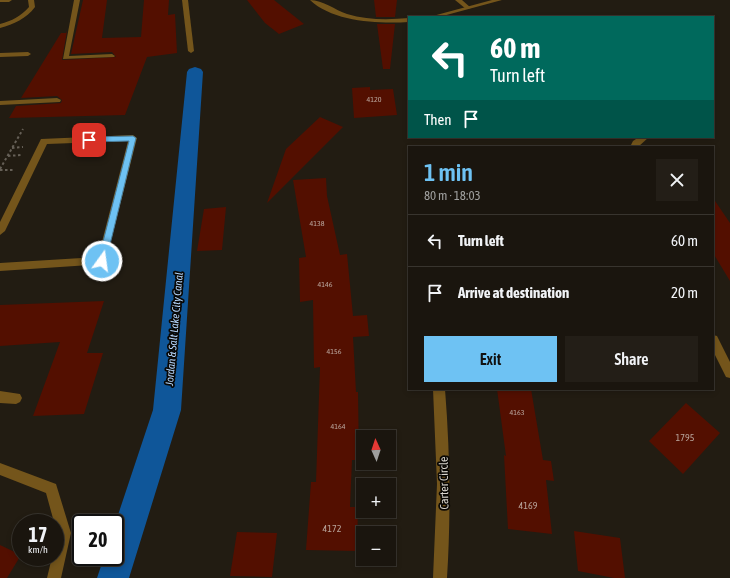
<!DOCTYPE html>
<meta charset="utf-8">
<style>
:root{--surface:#1a150e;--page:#231e17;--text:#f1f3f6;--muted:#9f9f9e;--line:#38342e;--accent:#6ec2f3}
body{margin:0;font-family:"Asap Condensed",sans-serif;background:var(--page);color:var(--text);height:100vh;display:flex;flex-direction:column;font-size:15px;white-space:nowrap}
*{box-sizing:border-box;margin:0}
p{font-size:13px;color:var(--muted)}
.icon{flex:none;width:22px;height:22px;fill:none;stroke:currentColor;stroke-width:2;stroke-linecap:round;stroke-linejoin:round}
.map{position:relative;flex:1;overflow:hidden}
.drawer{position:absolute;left:408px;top:146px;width:306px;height:244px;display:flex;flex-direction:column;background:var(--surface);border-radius:0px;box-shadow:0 2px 6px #0003,0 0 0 1px var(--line)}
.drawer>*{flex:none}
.guide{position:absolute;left:408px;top:16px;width:306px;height:122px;border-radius:0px;box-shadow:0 2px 6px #0003,0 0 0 1px var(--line);background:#00695c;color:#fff;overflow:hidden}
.needle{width:26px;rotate:357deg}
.tools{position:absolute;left:356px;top:430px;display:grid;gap:8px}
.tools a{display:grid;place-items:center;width:40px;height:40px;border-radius:0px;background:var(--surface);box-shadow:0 2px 6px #0003,0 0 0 1px var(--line);font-size:20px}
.speed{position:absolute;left:12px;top:514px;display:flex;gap:8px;font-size:20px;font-weight:700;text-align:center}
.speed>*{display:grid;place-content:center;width:52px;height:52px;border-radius:50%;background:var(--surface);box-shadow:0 2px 6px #0003,0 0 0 1px var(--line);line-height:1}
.speed small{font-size:10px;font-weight:400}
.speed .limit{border:2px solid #111;border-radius:6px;background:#fff;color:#111}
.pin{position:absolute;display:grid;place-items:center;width:34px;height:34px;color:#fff;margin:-17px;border-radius:8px;box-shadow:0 2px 6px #0006}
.me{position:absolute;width:44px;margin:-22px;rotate:14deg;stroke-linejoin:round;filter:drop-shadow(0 0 3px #0008)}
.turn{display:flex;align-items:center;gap:14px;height:84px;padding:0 16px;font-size:18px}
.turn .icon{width:52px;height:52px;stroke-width:2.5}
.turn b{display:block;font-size:28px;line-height:34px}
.then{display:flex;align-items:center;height:38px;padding:0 16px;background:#0003;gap:8px;font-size:15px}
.round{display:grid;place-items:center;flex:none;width:42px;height:42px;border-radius:0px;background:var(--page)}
.headline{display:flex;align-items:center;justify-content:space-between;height:68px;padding:0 16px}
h1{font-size:24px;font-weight:600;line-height:30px;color:var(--accent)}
.primary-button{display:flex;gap:8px;margin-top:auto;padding:8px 16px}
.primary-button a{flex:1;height:46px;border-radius:0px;background:var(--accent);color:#111;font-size:16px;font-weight:600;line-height:46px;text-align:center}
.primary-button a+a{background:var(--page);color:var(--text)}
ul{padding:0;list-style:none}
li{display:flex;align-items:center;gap:12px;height:52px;padding:0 16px;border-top:1px solid var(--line)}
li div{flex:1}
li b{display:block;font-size:15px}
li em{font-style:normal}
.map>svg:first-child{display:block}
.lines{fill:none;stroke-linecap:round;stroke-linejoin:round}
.canal{fill:#0f5699;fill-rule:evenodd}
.building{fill:#530f00}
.path{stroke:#666057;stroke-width:2;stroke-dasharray:2.5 2.5;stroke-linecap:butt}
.lane{fill:#74551b;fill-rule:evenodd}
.street{fill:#74551b;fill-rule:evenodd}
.route{fill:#6ec2f3;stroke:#487e9e}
.labels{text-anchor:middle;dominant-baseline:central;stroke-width:3.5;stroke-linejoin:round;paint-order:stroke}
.number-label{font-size:8px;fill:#b8a49a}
.near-number-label{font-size:10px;fill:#b8a49a}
.water-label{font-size:11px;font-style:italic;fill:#b6d7fd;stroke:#090704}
.near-street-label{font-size:12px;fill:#d9d5ce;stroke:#090704}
</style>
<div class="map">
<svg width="730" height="578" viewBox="0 0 730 578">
<rect width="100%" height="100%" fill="#221c12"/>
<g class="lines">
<polygon class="canal" points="195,67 201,69 203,72 181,410 129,578 97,578 104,557 115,557 115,524 153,410 187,72 189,69"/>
</g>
<g class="building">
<polygon points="83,0 107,0 102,38 141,37 144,0 169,0 168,15 175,14 177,53 147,57 125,115 9,118 16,106 61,103 62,100 57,96 21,98 61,33 66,33 67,31 62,60 116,57 112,52 71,54"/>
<polygon points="247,0 274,0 304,24 279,34 265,23"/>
<polygon points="374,0 397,0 395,17 376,17"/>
<polygon points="377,24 395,24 390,69 383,69"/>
<polygon points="370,87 370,90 393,89 397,115 354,118 352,88"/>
<polygon points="320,117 343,127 267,203 286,149"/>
<polygon points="326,178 327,196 340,255 347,254 353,316 367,315 369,336 353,337 356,392 358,392 359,460 352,460 350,507 358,507 357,551 306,550 311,482 316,482 320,367 314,368 313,300 300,302 299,258 306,257 293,180"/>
<polygon points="713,198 730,223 730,281 713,253"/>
<polygon points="226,207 222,250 197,251 204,209"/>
<polygon points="104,301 87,353 103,353 84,414 33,416 60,342 0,346 0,305"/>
<polygon points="497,389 531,389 543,460 551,461 554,481 546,480 552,534 508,529 504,455 506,456"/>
<polygon points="686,403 720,433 683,474 649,441"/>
<polygon points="574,531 620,538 625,578 614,578 578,571"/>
<polygon points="237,532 277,533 272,577 230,576"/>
<polygon points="0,545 21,555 7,578 0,578"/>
</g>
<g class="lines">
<g class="path">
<polyline points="12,148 23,147"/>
<polyline points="8,156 21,155"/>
<polyline points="0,169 23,129"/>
<polyline points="0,170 13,170"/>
</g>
<g class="lane">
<polygon points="0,0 12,0 9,2 0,2"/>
<path d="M28 0H34L35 7C26 19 14 24 0 28V24C12 21 21 16 29 7Z"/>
<polygon points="74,0 80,0 69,56 112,54 115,56 114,57 63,59"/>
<polygon points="182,0 188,0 194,51 191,53 188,51"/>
<polygon points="455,0 462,0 471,8 466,9"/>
<polygon points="0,53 28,52 31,54 28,56 0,57"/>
<polygon points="57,98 61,100 60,102 0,105 0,101"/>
<polygon points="133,135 137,138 105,264 0,271 0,263 98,257 128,141 47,144 5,231 0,235 0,222 41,139"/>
<polygon points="0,391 20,394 22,398 20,402 16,404 0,403"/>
<polygon points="0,463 56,484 71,533 61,578 47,578 52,557 55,557 55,543 57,533 46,493 0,475"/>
</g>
<g class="street">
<path d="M310 0C323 0 335 10 347 14 367 20 388 20 409 18V22C379 24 333 22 310 0Z"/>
<polygon points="492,0 502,0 439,17 429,17"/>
<polygon points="639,137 649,137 638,147 630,147 633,141"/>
<polygon points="713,335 717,336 730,362 730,378 726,377 713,351"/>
<path d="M433 389H445C450 452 451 515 447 578H433L437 484Z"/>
</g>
</g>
<polygon class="route" points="133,136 136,138 106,261 102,264 98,261 129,141 89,142 85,140 89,137"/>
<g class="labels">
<g class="number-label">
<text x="374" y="99">4120</text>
<text x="317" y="223">4138</text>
<text x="325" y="284">4146</text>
<text x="334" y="351">4156</text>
<text x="517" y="412">4163</text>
<text x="338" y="426">4164</text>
</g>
<g class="near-number-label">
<text x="685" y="437">1795</text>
<text x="528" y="505">4169</text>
<text x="332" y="528">4172</text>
</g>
<g class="water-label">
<text transform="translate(174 329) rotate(-85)">Jordan &amp; Salt Lake City Canal</text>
</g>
<g class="near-street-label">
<text transform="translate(444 483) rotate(-91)">Carter Circle</text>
</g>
</g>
</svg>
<div class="tools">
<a><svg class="needle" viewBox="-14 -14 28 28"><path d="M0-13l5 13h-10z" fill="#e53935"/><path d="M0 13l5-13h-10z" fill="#9f9f9e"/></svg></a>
<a>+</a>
<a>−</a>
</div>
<div class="speed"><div>17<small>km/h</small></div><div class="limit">20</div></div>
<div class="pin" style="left:89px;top:140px;background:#d93025"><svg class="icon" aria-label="arrive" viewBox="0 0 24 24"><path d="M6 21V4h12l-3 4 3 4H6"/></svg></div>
<svg class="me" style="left:102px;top:261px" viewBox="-20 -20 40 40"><circle r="17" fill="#6ec2f3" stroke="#fff" stroke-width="3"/><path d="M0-11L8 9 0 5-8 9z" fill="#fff"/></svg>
<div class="guide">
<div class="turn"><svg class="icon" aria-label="left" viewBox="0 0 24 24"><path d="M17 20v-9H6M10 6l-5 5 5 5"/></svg><div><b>60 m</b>Turn left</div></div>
<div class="then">Then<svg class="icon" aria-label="arrive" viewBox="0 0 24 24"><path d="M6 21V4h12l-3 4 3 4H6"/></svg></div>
</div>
<section class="drawer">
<div class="headline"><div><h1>1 min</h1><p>80 m · 18:03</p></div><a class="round"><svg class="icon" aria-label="close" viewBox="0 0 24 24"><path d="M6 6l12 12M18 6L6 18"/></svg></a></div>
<ul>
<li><svg class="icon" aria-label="left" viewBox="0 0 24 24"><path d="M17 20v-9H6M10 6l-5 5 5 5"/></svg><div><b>Turn left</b></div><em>60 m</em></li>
<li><svg class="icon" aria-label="arrive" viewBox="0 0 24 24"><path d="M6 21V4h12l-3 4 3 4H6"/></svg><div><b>Arrive at destination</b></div><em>20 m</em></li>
</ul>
<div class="primary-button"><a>Exit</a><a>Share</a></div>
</section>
</div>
